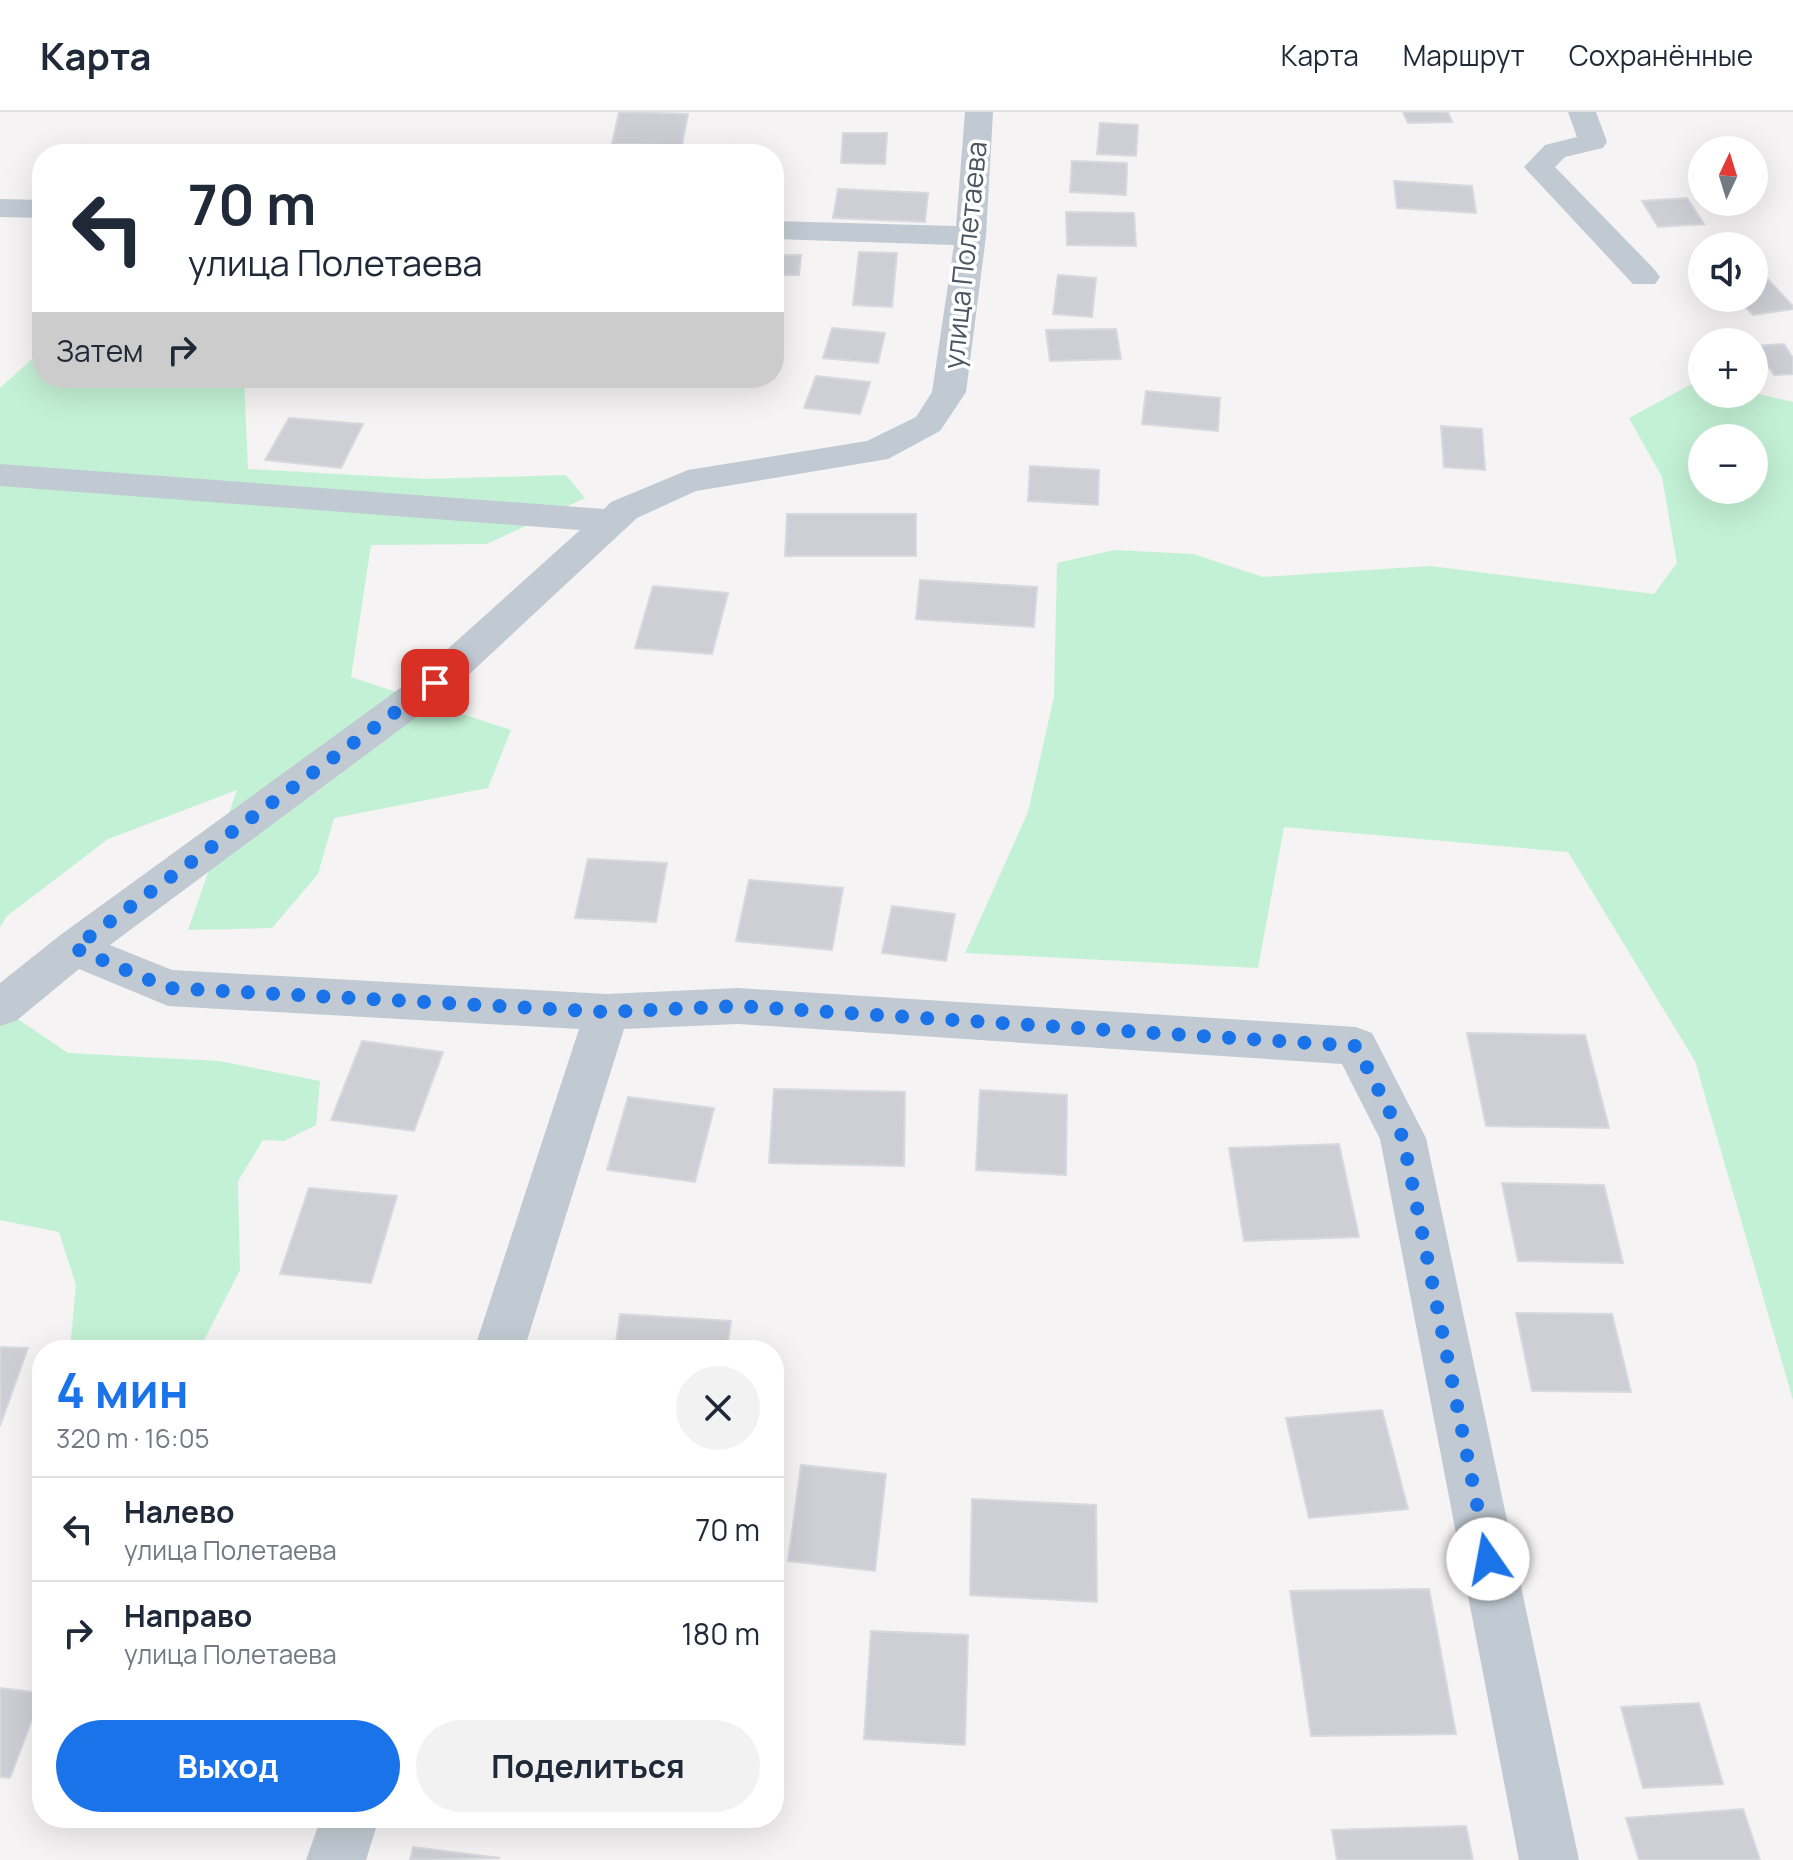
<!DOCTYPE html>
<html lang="ru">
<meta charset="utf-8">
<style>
:root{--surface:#fff;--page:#f2f2f3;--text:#1f2937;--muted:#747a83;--line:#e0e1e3;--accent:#1a73e8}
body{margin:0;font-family:Manrope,sans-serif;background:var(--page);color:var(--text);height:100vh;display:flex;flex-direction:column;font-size:30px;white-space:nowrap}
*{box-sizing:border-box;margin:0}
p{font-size:26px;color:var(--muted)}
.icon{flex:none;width:44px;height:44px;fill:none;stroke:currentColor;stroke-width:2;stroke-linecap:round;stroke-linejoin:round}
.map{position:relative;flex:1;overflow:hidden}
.panel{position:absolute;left:32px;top:1228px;width:752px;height:488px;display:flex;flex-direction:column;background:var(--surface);border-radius:32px;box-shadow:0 8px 32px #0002}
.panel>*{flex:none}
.hud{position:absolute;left:32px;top:32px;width:752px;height:244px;border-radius:32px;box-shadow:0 8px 32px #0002;background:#fff;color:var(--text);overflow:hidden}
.needle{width:52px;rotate:4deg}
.tools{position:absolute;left:1688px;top:24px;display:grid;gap:16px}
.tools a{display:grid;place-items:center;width:80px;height:80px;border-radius:50%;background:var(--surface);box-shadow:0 8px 32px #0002;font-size:40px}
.pin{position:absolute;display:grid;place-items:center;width:68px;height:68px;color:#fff;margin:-34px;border-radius:16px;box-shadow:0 4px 12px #0006}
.me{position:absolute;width:88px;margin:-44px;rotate:348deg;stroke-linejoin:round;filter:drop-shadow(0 0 6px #0008)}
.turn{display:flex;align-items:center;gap:28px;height:168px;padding:0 24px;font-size:36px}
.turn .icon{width:104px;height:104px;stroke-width:2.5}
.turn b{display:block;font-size:56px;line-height:68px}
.then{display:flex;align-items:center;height:76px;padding:0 24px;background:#0003;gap:16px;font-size:30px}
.round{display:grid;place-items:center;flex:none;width:84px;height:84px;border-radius:42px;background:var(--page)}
.summary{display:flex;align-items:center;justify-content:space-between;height:136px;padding:0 24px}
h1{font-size:48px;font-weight:700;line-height:60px;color:var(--accent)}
.action{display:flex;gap:16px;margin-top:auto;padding:16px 24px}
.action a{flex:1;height:92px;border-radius:48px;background:var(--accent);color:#fff;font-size:32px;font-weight:700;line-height:92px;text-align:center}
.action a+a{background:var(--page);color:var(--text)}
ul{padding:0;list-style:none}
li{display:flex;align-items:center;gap:24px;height:104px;padding:0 24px;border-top:2px solid var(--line)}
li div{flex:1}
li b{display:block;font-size:30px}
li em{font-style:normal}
header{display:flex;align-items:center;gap:48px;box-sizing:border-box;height:112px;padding:0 40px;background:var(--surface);border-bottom:2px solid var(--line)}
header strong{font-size:38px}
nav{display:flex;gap:44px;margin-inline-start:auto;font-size:28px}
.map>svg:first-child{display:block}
.green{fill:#c3f1d5;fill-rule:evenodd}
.building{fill:#cdcfd5;stroke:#d7d9de;stroke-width:2}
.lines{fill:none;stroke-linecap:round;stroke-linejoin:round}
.minor{fill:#c1cad2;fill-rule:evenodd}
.route{stroke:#1a73e8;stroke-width:14;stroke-dasharray:0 25.2}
.labels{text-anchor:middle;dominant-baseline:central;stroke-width:7;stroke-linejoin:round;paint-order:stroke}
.street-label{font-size:28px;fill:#4a5661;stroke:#fff}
</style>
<header>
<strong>Карта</strong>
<nav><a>Карта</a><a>Маршрут</a><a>Сохранённые</a></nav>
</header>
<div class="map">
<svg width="1793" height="1748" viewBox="0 0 1793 1748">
<rect width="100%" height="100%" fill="#f5f3f3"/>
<g class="green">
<polygon points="42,238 42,266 244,266 248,357 427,367 566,363 585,386 487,432 371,433 351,565 511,618 488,676 334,706 318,762 272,816 188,818 237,678 108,727 7,804 0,815 0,276"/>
<path d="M1699 268 1702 282 1754 281 1793 290V1288L1695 949 1568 740 1284 715 1258 856 965 841 1028 700 1054 585 1057 451 1114 438 1193 442 1263 465 1430 454 1654 482 1677 451 1662 365 1629 306ZM1702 326H1754V378H1702Z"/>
<polygon points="0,895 68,941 219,949 320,969 316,1013 284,1029 263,1028 238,1069 240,1158 199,1238 70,1238 76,1173 59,1120 0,1108"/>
</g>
<g class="building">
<polygon points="619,0 688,2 682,33 612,32"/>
<polygon points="1403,0 1448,0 1452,10 1408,11"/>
<polygon points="1100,11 1138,13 1136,44 1097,42"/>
<polygon points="843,21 887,21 885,52 841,51"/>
<polygon points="1072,49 1127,51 1126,83 1070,80"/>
<polygon points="1394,69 1472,74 1476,101 1397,96"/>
<polygon points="838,77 928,81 925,110 833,106"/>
<polygon points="1687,86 1704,112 1658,115 1642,89"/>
<polygon points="1066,100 1134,101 1136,134 1067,133"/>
<polygon points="859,140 897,141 892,195 853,193"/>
<polygon points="774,143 801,143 799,163 774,163"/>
<polygon points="1760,159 1793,194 1793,197 1753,203 1737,186 1754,186 1754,160"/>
<polygon points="1058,163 1096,166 1092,205 1053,202"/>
<polygon points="832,216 885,221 878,251 823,246"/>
<polygon points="1116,217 1121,247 1050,249 1046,218"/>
<polygon points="1784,232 1793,246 1793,262 1774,263 1755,234"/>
<polygon points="816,264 870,270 860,302 804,296"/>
<polygon points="1146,279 1220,286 1218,319 1142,312"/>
<polygon points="289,306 363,312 341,356 265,348"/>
<polygon points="1441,314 1482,317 1485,358 1444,355"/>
<polygon points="1030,354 1099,358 1098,393 1028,389"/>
<polygon points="787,402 916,402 916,444 785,444"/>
<polygon points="920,468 1037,475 1034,515 916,507"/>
<polygon points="653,474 728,481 712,542 635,536"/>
<polygon points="588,747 667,751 656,810 575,806"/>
<polygon points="749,768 843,776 832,838 736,829"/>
<polygon points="892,794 955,802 946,849 882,841"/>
<polygon points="1467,921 1585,923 1609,1016 1486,1014"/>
<polygon points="362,929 443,940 414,1019 331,1008"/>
<polygon points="774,977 905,980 904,1054 769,1051"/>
<polygon points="980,978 1067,983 1066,1063 976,1058"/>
<polygon points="628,985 714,996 695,1070 607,1058"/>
<polygon points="1339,1032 1359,1125 1244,1129 1229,1036"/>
<polygon points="1502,1071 1604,1073 1623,1151 1518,1149"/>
<polygon points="309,1076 397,1084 371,1171 280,1162"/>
<polygon points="1516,1201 1612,1202 1631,1280 1532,1279"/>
<polygon points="620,1202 731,1209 727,1238 615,1238"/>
<polygon points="0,1235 28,1236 0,1314"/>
<polygon points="1382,1298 1408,1397 1309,1406 1286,1306"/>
<polygon points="801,1353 886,1362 875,1459 788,1449"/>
<polygon points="972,1387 1096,1393 1097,1490 970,1483"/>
<polygon points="1429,1477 1456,1622 1311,1624 1290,1479"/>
<polygon points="871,1519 968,1523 965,1633 864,1627"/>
<polygon points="0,1576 42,1581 10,1666 0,1665"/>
<polygon points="1699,1591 1723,1672 1643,1676 1621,1595"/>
<polygon points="1743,1697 1760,1748 1639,1748 1626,1706"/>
<polygon points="1466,1714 1473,1748 1337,1748 1332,1718"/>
<polygon points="413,1735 500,1746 410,1748"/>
</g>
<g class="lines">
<g class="minor">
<polygon points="965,0 993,0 986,124 966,280 940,319 888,347 696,379 637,406 449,581 110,833 172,858 607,882 738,876 1356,915 1372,921 1426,1026 1579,1748 1519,1748 1380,1027 1342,952 738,912 624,917 524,1238 474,1238 579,917 168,894 79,857 16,909 0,914 0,871 59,824 421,561 580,418 0,374 0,352 604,397 611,390 688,358 867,329 916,305 932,280 954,133 774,127 774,109 956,114"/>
<polygon points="1568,0 1596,0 1607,30 1603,36 1565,45 1555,55 1655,158 1660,165 1655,172 1633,172 1524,55 1545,33 1577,25"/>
<polygon points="0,87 42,88 42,106 0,105"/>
<polygon points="321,1706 379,1706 366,1748 306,1748"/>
</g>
</g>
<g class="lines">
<polyline class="route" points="435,571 74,836 168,876 607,900 738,894 1356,934 1403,1026 1488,1447"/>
</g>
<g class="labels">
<g class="street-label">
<text transform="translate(964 143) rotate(-84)">улица Полетаева</text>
</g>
</g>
</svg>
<div class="tools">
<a><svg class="needle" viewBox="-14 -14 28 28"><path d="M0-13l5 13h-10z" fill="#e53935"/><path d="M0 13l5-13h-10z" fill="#747a83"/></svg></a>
<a><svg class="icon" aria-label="sound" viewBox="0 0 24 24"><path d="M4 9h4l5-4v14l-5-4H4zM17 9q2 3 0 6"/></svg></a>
<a>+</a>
<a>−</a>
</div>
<div class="pin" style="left:435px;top:571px;background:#d93025"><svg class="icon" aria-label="arrive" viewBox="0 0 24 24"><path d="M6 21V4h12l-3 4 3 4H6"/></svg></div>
<svg class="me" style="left:1488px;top:1447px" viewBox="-20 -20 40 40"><circle r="19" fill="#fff"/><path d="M0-13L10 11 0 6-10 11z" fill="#1a73e8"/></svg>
<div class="hud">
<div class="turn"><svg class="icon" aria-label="left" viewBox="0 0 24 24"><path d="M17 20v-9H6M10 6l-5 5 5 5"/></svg><div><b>70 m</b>улица Полетаева</div></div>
<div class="then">Затем<svg class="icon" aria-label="right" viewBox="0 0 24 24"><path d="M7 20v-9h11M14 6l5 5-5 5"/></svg></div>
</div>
<section class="panel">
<div class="summary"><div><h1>4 мин</h1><p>320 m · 16:05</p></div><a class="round"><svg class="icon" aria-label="close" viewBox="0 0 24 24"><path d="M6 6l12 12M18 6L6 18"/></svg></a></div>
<ul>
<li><svg class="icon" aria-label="left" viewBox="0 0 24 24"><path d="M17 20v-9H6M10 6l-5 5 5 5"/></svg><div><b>Налево</b><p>улица Полетаева</p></div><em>70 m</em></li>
<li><svg class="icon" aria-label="right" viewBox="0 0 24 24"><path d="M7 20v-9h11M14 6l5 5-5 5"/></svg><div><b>Направо</b><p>улица Полетаева</p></div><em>180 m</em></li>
</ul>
<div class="action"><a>Выход</a><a>Поделиться</a></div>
</section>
</div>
